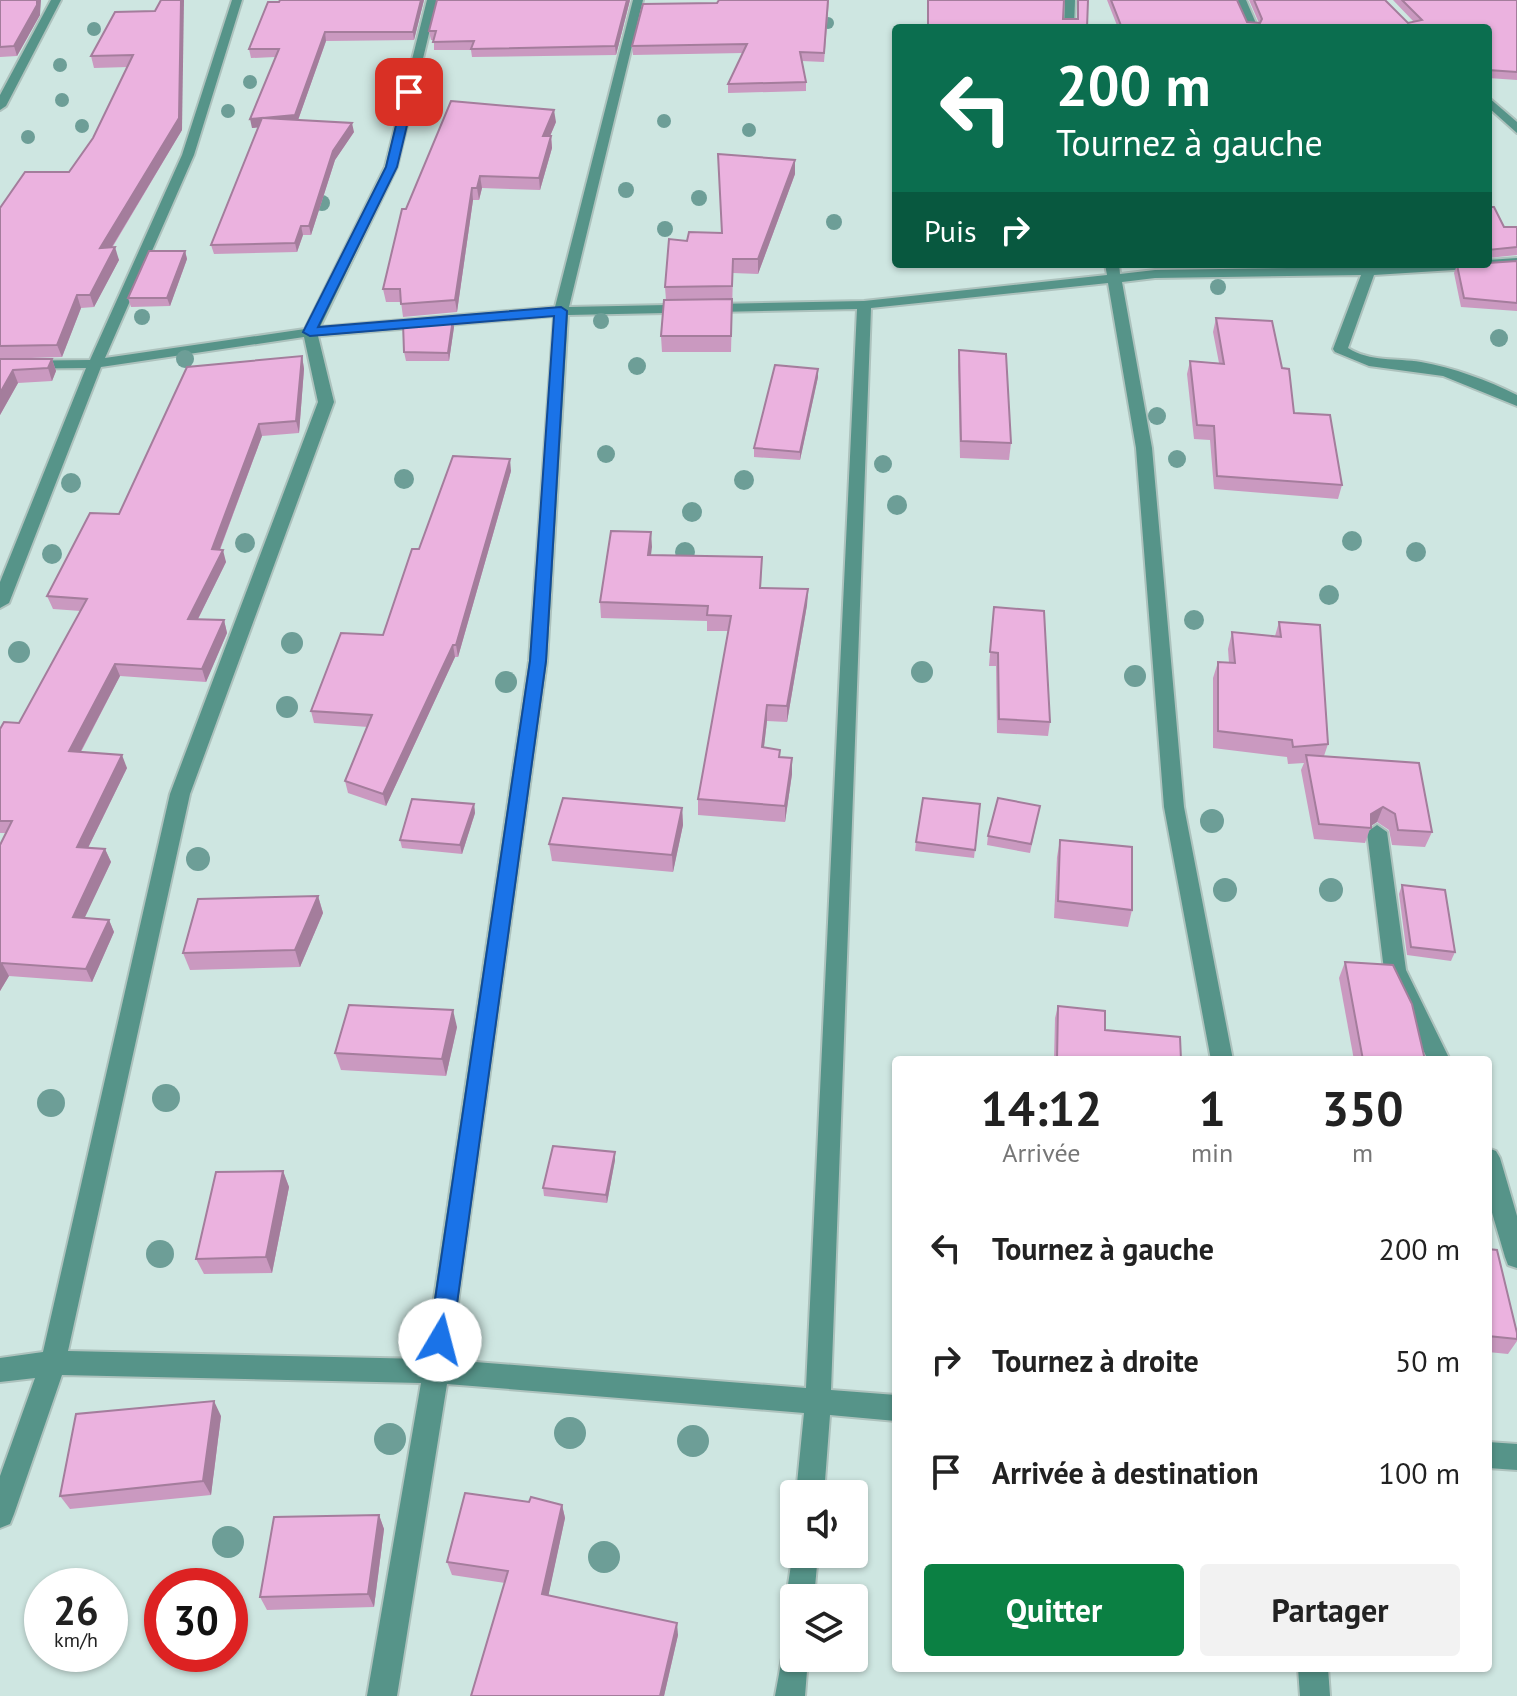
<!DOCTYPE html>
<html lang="fr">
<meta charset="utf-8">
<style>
:root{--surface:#fff;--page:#f2f2f2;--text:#222;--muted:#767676;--accent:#0b8043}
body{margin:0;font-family:"PT Sans",sans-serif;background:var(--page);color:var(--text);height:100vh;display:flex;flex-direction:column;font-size:30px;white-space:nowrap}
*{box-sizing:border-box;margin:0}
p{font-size:26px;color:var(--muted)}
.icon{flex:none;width:44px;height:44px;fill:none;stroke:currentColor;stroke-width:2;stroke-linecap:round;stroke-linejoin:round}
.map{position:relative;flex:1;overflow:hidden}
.details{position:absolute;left:892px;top:1056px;width:600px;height:616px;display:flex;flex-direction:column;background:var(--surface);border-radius:8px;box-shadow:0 2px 6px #0004}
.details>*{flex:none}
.hud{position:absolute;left:892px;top:24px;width:600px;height:244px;border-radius:8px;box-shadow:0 2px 6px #0004;background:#0b6e4f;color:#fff;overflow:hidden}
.buttons{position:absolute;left:780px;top:1480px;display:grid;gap:16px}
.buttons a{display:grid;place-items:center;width:88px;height:88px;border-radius:8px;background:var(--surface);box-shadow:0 2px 6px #0004;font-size:40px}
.speed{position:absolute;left:24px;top:1568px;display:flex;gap:16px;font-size:40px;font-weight:700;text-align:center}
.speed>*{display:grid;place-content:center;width:104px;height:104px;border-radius:50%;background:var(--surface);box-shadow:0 2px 6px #0004;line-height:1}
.speed small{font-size:20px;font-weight:400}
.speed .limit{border:12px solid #d22;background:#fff;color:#111}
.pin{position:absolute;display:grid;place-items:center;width:68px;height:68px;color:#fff;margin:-34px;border-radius:16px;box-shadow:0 4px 12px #0006}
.me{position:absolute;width:88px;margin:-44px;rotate:8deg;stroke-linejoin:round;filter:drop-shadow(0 0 6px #0008)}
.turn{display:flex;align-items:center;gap:28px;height:168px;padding:0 32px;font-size:36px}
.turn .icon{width:104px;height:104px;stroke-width:2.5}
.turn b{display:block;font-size:56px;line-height:68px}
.then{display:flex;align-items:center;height:76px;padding:0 32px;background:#0003;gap:16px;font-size:30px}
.eta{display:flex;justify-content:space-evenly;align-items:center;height:136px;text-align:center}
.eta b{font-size:48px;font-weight:800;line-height:56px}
.button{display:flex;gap:16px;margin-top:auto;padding:16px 32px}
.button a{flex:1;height:92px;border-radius:8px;background:var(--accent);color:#fff;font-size:32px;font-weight:800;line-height:92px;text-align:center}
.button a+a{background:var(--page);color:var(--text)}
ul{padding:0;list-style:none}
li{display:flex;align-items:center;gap:24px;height:112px;padding:0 32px}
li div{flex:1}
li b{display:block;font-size:30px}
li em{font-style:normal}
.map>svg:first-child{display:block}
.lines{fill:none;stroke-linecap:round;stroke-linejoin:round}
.minor-casing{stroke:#adc2bd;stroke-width:4}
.minor{fill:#569489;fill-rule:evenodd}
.tree{fill:#6d9e97}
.wall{fill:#ca99c0}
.shaded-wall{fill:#a47d9c}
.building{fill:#ebb2df;stroke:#a47d9c;stroke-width:2}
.route{fill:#1a73e8;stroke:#114b97;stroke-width:2}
</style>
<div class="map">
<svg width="1517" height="1696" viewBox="0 0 1517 1696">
<rect width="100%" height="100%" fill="#cee6e1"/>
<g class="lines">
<defs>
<g id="minor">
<polygon points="51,0 61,0 6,106 0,110 0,95"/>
<path d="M232 0H242L194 155 105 358 305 329 385 167 427 0H437L397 167 320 327 555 307 633 0H643L569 307 864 301 1107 275 1105 264H1119L1120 274 1155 270 1361 267 1359 264 1374 267 1488 264V260L1517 258V266L1374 275 1348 348C1370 362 1396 358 1421 362 1454 368 1487 380 1517 395V406L1443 376 1369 366 1335 352 1333 349 1361 275 1155 278 1122 282 1152 448 1184 807 1233 1060H1211L1164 807 1136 448 1108 283 871 308 831 1390 896 1395V1421L830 1415 824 1494H796L804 1413 447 1384 397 1696H367L421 1383 62 1375 14 1514 10 1524 0 1528V1476L35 1378 0 1382V1358L43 1352 170 794 318 402 304 337 101 367 9 603 0 608V582L86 368 0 369V361L90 360 182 155ZM857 309 806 1388 450 1360 547 661 568 315ZM554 316 529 661 425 1359 68 1351 190 794 334 402 318 336Z"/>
<polygon points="1065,0 1075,0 1074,28 1064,28"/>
<polygon points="1236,0 1246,0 1258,28 1248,28"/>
<polygon points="1488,97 1517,122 1517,133 1488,107"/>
<polygon points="1377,825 1387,832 1406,970 1450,1060 1428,1060 1384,970 1367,832"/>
<polygon points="1488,1148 1496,1151 1500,1158 1517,1216 1517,1268 1508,1265 1505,1257 1488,1199"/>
<polygon points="1488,1442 1517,1444 1517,1470 1488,1468"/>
<polygon points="794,1545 794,1554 818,1554 814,1598 794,1598 794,1610 786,1598"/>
<polygon points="794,1642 794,1658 808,1658 805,1696 775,1696 784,1647"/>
<polygon points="1298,1668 1328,1668 1330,1696 1300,1696"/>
</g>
</defs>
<use href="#minor" class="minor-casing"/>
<use href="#minor" class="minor"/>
</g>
<g class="tree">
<circle cx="828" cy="23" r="6"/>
<circle cx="94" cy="29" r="7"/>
<circle cx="60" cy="65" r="7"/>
<circle cx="250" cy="82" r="7"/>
<circle cx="62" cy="100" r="7"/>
<circle cx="228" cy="111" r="7"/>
<circle cx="664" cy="121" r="7"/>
<circle cx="82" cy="126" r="7"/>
<circle cx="749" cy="130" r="7"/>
<circle cx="28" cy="137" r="7"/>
<circle cx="626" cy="190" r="8"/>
<circle cx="699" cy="198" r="8"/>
<circle cx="322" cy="203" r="8"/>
<circle cx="834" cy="222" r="8"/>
<circle cx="665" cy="229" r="8"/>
<circle cx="1218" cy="287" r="8"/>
<circle cx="142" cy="317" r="8"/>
<circle cx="601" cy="321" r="8"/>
<circle cx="1499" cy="338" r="9"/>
<circle cx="185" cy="359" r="9"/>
<circle cx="637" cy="366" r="9"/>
<circle cx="1157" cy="416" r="9"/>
<circle cx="606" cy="454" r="9"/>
<circle cx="1177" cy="459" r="9"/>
<circle cx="883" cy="464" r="9"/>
<circle cx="404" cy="479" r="10"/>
<circle cx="744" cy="480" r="10"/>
<circle cx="71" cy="483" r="10"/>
<circle cx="897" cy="505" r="10"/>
<circle cx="692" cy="512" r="10"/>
<circle cx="1352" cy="541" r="10"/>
<circle cx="245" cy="543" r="10"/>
<circle cx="685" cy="552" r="10"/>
<circle cx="1416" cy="552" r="10"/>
<circle cx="52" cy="554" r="10"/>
<circle cx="1329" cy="595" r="10"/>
<circle cx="1194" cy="620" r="10"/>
<circle cx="292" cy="643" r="11"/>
<circle cx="19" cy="652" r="11"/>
<circle cx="922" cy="672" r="11"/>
<circle cx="1135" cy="676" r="11"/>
<circle cx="506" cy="682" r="11"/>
<circle cx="287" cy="707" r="11"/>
<circle cx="1212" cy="821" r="12"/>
<circle cx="198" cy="859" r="12"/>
<circle cx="1225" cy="890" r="12"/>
<circle cx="1331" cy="890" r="12"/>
<circle cx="166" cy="1098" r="14"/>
<circle cx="51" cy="1103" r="14"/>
<circle cx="160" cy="1254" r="14"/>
<circle cx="570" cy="1433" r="16"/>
<circle cx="390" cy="1439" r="16"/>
<circle cx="693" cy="1441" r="16"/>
<circle cx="228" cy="1542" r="16"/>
<circle cx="604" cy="1557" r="16"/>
</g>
<g class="wall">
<polygon points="0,0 40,15 17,56 0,57"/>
<polygon points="280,0 424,0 414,40 326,41 298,120 354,132 335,160 311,235 303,235 297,252 214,254 211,245 258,127 252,128 275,57 251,58 249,49"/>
<polygon points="437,0 630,0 616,55 472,57 471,50 434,50 434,40 431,40 429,31"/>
<polygon points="829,0 824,62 802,61 806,82 806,91 728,93 728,84 743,53 633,55 632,46 717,3"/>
<polygon points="1107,0 1237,0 1247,22 1259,23 1249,0 1385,0 1408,23 1414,22 1393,0 1517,0 1517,80 1488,78 1488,28 1118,28"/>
<polygon points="115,12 182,130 112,248 119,260 94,307 81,308 62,357 0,359 0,208 69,172 93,138 128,67 94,68 91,56"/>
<polygon points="556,122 550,136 551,136 552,148 540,190 482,188 479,200 473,200 457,312 403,317 401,302 386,302 383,289 406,209"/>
<polygon points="795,160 795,174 758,274 733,273 731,352 662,352 661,336 666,300 665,287 687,241 721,233"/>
<polygon points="1488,207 1504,227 1517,227 1517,255 1488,258"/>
<polygon points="185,251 187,259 170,306 131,307 128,298"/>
<polygon points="1517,261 1517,311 1461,307 1454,273 1457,265"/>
<polygon points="1216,318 1282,368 1294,413 1342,485 1338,499 1214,489 1210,440 1194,439 1187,374 1190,361 1219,363 1213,332"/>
<polygon points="454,327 449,361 406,361 404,352"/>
<polygon points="959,350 1011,443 1009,460 960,458 958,366"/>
<polygon points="302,356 304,369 299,433 262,436 220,550 226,562 198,619 224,620 227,633 206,682 120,676 81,752 127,768 88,848 105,849 111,862 84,918 109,920 114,932 92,982 9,976 0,991 0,845 6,833 0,833 0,729 19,723 81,611 53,609 47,596 119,514"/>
<polygon points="0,359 52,359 56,371 52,381 18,383 0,415"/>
<polygon points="818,377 800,460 754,457 754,448"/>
<polygon points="511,471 458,657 455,657 386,806 348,793 345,781 368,727 314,723 311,711 383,635 419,549"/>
<polygon points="651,532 651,555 762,557 761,588 808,589 807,605 787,722 767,721 764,747 780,757 792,758 792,774 785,822 698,815 698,799 728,631 707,631 707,621 601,618 600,602"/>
<polygon points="994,607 1050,722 1048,736 997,733 996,666 989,666"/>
<polygon points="1279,622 1328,744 1324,756 1432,832 1425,847 1392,845 1389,830 1377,822 1371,826 1365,843 1314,839 1301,770 1304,763 1288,764 1287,757 1213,748 1213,678 1218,662 1229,663 1228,649 1232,632 1275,636"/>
<polygon points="474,804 475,813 462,854 402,848 400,840"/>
<polygon points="980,804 974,858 915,851 916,842"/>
<polygon points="1040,806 1030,853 987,845 988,836"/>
<polygon points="682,808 683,825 673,872 552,861 549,844"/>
<polygon points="1060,840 1132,910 1128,927 1054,918 1057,857"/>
<polygon points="1402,885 1455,952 1451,961 1407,955 1399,894"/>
<polygon points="318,896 323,913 300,967 190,970 183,953"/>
<polygon points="1345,962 1425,1060 1354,1060 1339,978"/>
<polygon points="1058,1006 1105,1030 1181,1060 1054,1060 1055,1018"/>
<polygon points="457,1027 446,1076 341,1070 335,1053"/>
<polygon points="615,1152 615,1160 607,1203 544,1196 543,1188"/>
<polygon points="283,1171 289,1187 272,1273 204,1274 196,1259"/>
<polygon points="1488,1249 1517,1333 1517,1341 1508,1354 1488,1352"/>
<polygon points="221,1416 211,1495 70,1509 60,1496"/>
<polygon points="529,1502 562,1505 565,1518 548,1596 678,1635 664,1696 471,1696 505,1583 452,1575 447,1562"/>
<polygon points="379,1515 384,1529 374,1607 267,1610 260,1597"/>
</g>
<g class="shaded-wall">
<polygon points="37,0 41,0 40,15 17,56 14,46"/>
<polygon points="181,0 184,0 182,130 104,260 100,248"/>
<polygon points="421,0 424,0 414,40 413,32"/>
<polygon points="627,0 630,0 616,55 615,46"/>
<polygon points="325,32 326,41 297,123 265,126"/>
<polygon points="554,110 556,122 545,148 543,136"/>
<polygon points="262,118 264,127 252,128 250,119"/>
<polygon points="352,123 354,132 335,160 311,235 309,226 333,151"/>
<polygon points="551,136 552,148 540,190 539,178"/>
<polygon points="795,160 795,174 758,274 758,259"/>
<polygon points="480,176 482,188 479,200 477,188"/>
<polygon points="472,188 473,200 457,312 455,300"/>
<polygon points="301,226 303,235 297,252 295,243"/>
<polygon points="115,247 119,260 94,307 90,295"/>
<polygon points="185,251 187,259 170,306 167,298"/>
<polygon points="77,295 81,308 62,357 57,345"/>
<polygon points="453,319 454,327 449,361 448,353"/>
<polygon points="302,356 304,369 299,433 296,421"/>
<polygon points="52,359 56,371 52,381 48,368"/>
<polygon points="818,369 818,377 800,460 800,452"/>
<polygon points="13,370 18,383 0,415 0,393"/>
<polygon points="259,424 262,436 215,562 212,549"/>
<polygon points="510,459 511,471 458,657 456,645"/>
<polygon points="651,532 652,547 649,571 648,555"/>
<polygon points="223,550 226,562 192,631 188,619"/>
<polygon points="808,589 807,605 787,722 787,706"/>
<polygon points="224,620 227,633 206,682 202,669"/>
<polygon points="453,645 455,657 386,806 383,794"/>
<polygon points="115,664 120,676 74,764 69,751"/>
<polygon points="767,705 767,721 762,763 762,747"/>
<polygon points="122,755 127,768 82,860 77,847"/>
<polygon points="792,758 792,774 785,822 785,806"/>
<polygon points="474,804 475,813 462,854 460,845"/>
<polygon points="1383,807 1377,822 1369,827 1371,814"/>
<polygon points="682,808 683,825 673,872 672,855"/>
<polygon points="105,849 111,862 79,930 73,917"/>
<polygon points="318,896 323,913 300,967 295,950"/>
<polygon points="109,920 114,932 92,982 86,969"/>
<polygon points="2,963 9,976 0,991 0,967"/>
<polygon points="453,1010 457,1027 446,1076 442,1059"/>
<polygon points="615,1152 615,1160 607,1203 606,1195"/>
<polygon points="283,1171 289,1187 272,1273 266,1257"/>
<polygon points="214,1401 221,1416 211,1495 203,1481"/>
<polygon points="562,1505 565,1518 546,1607 542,1594"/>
<polygon points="379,1515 384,1529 374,1607 368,1594"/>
<polygon points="677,1623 678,1635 664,1696 660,1696"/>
</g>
<g class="building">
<polygon points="0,0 37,0 37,5 14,46 0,47"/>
<polygon points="161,0 181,0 179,118 100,248 115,247 90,295 77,295 57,345 0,346 0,208 25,172 69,172 93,138 133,55 91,56 115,12 155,11"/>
<polygon points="280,0 421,0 413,32 325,32 295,115 263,118 352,123 333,151 309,226 301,226 295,243 211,245 262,118 250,119 279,49 249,49 268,2 279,2"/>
<polygon points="437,0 627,0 615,46 471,49 474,41 433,42 436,31 429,31"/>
<polygon points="719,0 828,0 824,53 800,52 806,82 728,84 747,44 632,46 643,4 717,3"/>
<polygon points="928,0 1064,0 1063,19 1078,19 1078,0 1088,0 1087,28 928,28"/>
<polygon points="1111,0 1237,0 1247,22 1260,23 1262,19 1254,0 1385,0 1408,23 1422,20 1402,0 1517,0 1517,72 1488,70 1488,28 1122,28"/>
<polygon points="451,101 554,110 543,136 551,136 539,178 480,176 477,188 472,188 455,300 401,304 400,289 383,289 402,209 406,209"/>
<polygon points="718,154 795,160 758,259 733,259 732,286 665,287 669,239 687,241 689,232 722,233"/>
<polygon points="1488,207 1494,207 1504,227 1517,227 1517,247 1488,250"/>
<polygon points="149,251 185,251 167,298 128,298"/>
<polygon points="1517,261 1517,303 1464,298 1457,265 1488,264 1488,263"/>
<polygon points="732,299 731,336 661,336 664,300"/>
<polygon points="1216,318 1272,321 1282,368 1289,369 1294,413 1330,415 1342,485 1217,476 1214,426 1197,425 1190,361 1224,364"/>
<polygon points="453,319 448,353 404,352 403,323"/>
<polygon points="959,350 1006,354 1011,443 961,441"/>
<polygon points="302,356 296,421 259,424 212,549 223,550 188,619 224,620 202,669 115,664 69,751 122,755 77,847 105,849 73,917 109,920 86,969 2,963 0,967 0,845 12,821 0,821 0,729 4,722 19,723 87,599 47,596 90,513 119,514 187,367"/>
<polygon points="0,359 52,359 48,368 13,370 0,393"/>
<polygon points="775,365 818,369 800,452 754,448"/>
<polygon points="453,456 510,459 456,645 453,645 383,794 345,781 372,715 311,711 341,633 383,635 412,549 419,549"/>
<polygon points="611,531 651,532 648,555 762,557 760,588 808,589 787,706 767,705 762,747 780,750 779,757 792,758 785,806 698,799 731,616 707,615 708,606 600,602"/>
<polygon points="994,607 1044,611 1050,722 999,719 998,653 990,652"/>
<polygon points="1279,622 1320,625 1328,744 1293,747 1292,740 1218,731 1218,662 1235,663 1232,632 1281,637"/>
<polygon points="1306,755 1419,763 1432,832 1398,830 1395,814 1383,807 1371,814 1371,828 1319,824"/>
<polygon points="563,798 682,808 672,855 549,844"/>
<polygon points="923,798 980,804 975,850 916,842"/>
<polygon points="998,798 1040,806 1031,844 988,836"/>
<polygon points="412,799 474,804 460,845 400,840"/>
<polygon points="1060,840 1132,847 1132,910 1058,901"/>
<polygon points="1402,885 1445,890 1455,952 1411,947"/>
<polygon points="318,896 295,950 183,953 198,899"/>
<polygon points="1345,962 1393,965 1412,1004 1425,1060 1363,1060"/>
<polygon points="349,1005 453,1010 442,1059 335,1053"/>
<polygon points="1058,1006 1105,1011 1105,1030 1180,1037 1181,1060 1057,1060"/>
<polygon points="553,1146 615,1152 606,1195 543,1188"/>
<polygon points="283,1171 266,1257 196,1259 216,1172"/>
<polygon points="1488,1249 1497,1250 1517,1333 1517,1339 1488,1336"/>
<polygon points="214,1401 203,1481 60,1496 76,1414"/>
<polygon points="465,1493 529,1502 531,1497 562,1505 542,1594 677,1623 660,1696 471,1696 508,1571 447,1562"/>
<polygon points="379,1515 368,1594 260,1597 274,1517"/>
</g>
<polygon class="route" points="409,89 415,92 397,167 318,327 561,307 567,311 546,661 452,1340 448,1348 440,1351 432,1348 429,1340 530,661 554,316 310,336 303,332 386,167 404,92"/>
</svg>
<div class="buttons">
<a><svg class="icon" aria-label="sound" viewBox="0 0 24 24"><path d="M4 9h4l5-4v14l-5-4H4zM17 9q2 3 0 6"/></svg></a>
<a><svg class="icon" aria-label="layers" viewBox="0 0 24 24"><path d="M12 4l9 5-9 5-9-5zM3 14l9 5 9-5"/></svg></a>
</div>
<div class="speed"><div>26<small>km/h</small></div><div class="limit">30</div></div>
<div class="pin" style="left:409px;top:92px;background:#d93025"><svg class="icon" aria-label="arrive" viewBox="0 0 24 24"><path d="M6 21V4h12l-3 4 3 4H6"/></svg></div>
<svg class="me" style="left:440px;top:1340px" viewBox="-20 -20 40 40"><circle r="19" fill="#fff"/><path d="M0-13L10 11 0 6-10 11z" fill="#1a73e8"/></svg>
<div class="hud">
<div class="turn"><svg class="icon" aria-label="left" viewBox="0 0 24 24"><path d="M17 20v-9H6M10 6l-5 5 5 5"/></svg><div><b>200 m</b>Tournez à gauche</div></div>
<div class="then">Puis<svg class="icon" aria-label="right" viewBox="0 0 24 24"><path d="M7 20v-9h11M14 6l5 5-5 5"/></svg></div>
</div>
<section class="details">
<div class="eta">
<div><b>14:12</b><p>Arrivée</p></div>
<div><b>1</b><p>min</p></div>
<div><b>350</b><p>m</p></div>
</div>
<ul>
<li><svg class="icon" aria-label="left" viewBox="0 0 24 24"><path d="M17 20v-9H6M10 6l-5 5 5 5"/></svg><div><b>Tournez à gauche</b></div><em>200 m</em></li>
<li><svg class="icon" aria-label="right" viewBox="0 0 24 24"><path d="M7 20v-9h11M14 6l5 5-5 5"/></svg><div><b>Tournez à droite</b></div><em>50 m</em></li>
<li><svg class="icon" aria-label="arrive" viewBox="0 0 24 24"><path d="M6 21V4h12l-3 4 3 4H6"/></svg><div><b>Arrivée à destination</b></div><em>100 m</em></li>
</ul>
<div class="button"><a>Quitter</a><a>Partager</a></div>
</section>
</div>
